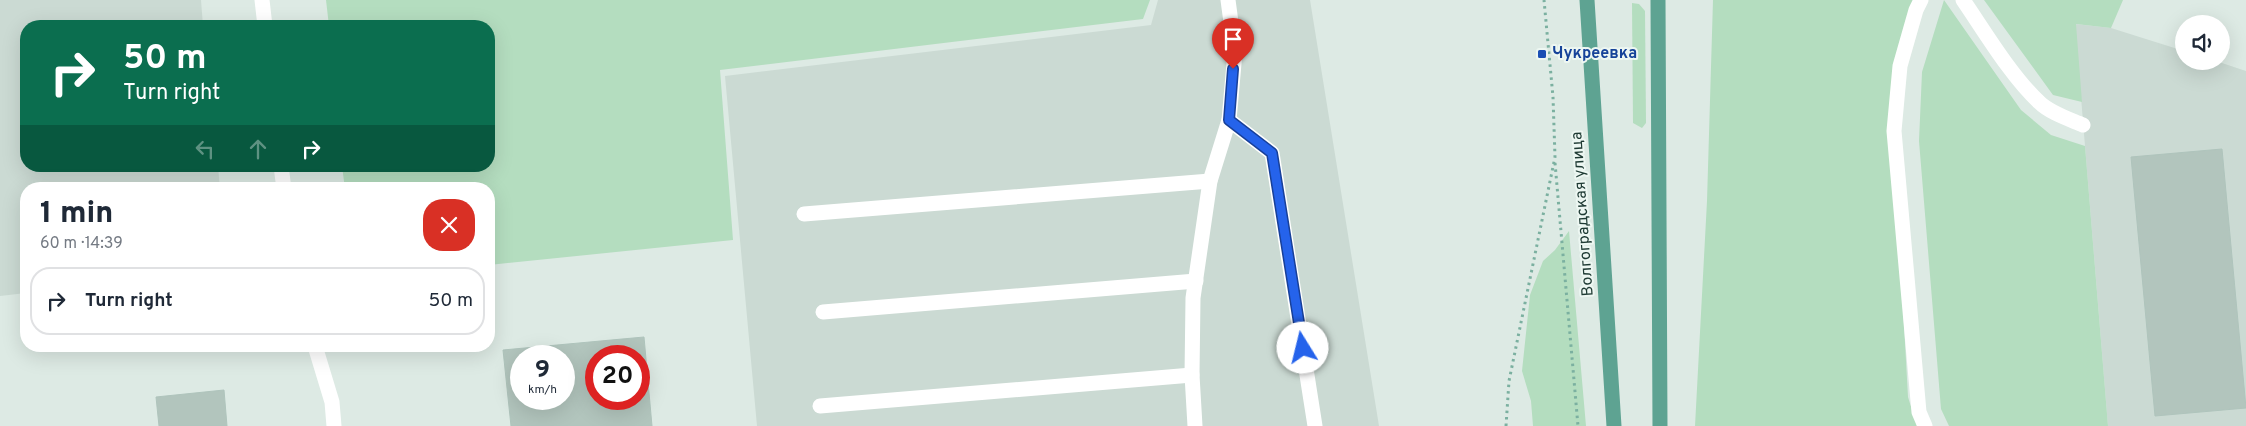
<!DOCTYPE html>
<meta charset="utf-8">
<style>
:root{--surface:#fff;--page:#f6f6f7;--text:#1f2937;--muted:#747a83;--line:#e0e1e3}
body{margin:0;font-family:Overpass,sans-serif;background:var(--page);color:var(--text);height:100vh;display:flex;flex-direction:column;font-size:19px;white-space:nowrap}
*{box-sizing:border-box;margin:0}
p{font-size:16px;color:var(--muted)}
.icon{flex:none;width:28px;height:28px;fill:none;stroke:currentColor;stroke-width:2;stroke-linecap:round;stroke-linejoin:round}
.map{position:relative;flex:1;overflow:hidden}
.side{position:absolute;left:20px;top:182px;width:475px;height:170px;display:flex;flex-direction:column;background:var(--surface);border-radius:20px;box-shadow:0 5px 20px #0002}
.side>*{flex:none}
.guide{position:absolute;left:20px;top:20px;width:475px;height:152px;border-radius:20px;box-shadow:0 5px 20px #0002;background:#0b6e4f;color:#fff;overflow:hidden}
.buttons{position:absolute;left:2175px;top:15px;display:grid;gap:10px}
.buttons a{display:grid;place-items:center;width:55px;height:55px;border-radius:50%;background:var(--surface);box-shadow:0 5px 20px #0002;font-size:25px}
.speed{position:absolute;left:510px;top:345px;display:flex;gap:10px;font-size:25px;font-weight:700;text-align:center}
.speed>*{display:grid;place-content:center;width:65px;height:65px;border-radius:50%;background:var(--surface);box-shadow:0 5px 20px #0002;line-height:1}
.speed small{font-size:12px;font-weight:400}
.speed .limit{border:8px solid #d22;background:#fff;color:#111}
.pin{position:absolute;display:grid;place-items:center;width:42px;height:42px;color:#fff;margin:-51px -21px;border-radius:50% 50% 50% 0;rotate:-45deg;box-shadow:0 0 5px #0007}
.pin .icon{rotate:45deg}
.me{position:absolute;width:55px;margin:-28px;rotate:351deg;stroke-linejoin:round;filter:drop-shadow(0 0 4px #0008)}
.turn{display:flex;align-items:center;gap:18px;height:105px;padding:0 20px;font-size:22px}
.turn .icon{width:65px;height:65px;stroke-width:2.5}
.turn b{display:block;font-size:35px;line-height:42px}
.lanes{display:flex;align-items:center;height:48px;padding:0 20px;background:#0003;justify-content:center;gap:25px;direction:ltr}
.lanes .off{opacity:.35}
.round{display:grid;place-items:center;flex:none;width:52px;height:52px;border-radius:20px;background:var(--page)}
.head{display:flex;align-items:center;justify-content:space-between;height:85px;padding:0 20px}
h1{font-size:30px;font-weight:800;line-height:38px}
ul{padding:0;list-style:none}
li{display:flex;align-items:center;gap:15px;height:68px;margin:0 10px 8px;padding:0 10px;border:2px solid var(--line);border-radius:20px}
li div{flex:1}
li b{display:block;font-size:19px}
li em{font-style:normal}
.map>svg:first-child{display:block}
.built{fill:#cbdad3}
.green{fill:#b4ddbf}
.building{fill:#b2c5bd;stroke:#afc4bc;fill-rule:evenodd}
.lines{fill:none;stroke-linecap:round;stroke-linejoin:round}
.path{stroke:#7bb0a0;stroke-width:3;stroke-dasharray:2.5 4;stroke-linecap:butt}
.minor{stroke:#fff;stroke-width:15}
.major{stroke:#5ea392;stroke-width:15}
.route-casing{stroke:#184099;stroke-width:12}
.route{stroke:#2563eb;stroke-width:9}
.transit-dot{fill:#1a4fb4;stroke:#edf7f2;stroke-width:2}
.labels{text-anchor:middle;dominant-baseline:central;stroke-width:4;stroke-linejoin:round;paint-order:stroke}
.transit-label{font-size:16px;font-weight:bold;fill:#164399;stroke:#edf7f2;text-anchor:start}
.street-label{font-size:16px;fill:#1e3a33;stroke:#edf7f2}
</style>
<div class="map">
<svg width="2246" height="426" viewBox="0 0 2246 426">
<rect width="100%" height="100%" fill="#ddeae4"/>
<g class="built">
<polygon points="0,0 201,0 203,26 26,26 26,166 218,166 220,189 26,189 26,293 0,296"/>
<polygon points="1158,0 1310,0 1379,426 757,426 725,76 1151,25"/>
<polygon points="2075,24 2111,28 2184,51 2184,61 2216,61 2246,71 2246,426 2108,426"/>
</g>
<g class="green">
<polygon points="326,0 1150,0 1143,19 720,70 733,240 489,265 489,189 345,189 342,166 489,166 489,26 329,26"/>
<polygon points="1713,0 1916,0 1888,131 1901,271 1908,397 1917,426 1695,426 1707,201"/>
<polygon points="1944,0 2021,110 2051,135 2085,146 2108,426 1949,426 1941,409 1919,141 1922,72"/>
<polygon points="1984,0 2123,0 2111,28 2076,24 2082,102 2053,95"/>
<polygon points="1632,3 1639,4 1645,11 1646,123 1642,128 1633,123"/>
<polygon points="1569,231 1586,426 1533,426 1531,401 1522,371 1530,295 1543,261 1555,250"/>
</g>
<g class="building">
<polygon points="2222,149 2246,408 2155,416 2131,157"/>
<path d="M644 337 652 426H511L503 350ZM521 356H564V399H521ZM596 356H639V399H596Z"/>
<polygon points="224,390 227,426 159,426 156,397"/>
</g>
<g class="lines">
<g class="path">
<polyline points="1555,163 1578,426"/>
<polyline points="1506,426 1509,381 1555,157 1553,97 1544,0"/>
</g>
<g class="minor">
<polyline points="262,0 265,26"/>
<polyline points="1921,0 1916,10 1900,66 1894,131 1919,412 1925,426"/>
<path d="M1963 0C1985 32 2011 76 2039 102 2050 113 2069 119 2083 125"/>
<polyline points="1229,120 1272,153 1315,426"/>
<polyline points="281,166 284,189"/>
<polyline points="804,214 1210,181"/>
<polyline points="823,312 1196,281"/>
<polyline points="315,346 332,402 334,426"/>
<polyline points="820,406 1192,375"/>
<polyline points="1195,426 1192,375 1193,298 1210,181 1229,120 1235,52 1228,0"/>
</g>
<g class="major">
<polyline points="1587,0 1614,426"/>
<polyline points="1658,0 1660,426"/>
</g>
</g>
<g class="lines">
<defs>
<polyline id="route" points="1233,69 1229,120 1272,153 1303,348"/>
</defs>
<use href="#route" class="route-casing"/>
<use href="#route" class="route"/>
</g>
<rect class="transit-dot" x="1537" y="49" width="10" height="10" rx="2.5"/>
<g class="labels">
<g class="transit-label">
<text x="1552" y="54">Чукреевка</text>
</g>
<g class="street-label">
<text transform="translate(1583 214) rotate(-94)">Волгоградская улица</text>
</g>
</g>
</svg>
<div class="buttons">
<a><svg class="icon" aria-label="sound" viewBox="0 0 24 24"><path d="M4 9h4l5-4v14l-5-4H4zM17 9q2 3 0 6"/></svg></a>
</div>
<div class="speed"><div>9<small>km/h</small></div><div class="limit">20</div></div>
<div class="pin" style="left:1233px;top:69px;background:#d93025"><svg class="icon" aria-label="arrive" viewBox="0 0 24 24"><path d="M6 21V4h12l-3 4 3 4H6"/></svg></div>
<svg class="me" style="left:1303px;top:348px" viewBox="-20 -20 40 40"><circle r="19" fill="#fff"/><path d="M0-13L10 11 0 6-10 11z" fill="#2563eb"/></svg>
<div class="guide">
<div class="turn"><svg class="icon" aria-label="right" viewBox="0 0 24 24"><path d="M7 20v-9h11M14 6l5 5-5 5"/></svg><div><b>50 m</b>Turn right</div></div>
<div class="lanes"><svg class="icon off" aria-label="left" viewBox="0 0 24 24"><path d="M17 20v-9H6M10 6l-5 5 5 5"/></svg><svg class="icon off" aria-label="ahead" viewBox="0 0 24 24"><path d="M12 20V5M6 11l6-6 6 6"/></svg><svg class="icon" aria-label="right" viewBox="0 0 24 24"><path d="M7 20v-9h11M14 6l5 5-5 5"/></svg></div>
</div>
<section class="side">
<div class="head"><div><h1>1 min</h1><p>60 m · 14:39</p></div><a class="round" style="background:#d93025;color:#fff"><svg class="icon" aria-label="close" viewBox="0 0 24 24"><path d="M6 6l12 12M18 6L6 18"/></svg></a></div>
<ul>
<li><svg class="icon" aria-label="right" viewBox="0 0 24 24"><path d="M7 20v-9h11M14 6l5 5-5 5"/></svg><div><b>Turn right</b></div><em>50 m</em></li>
</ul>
</section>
</div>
